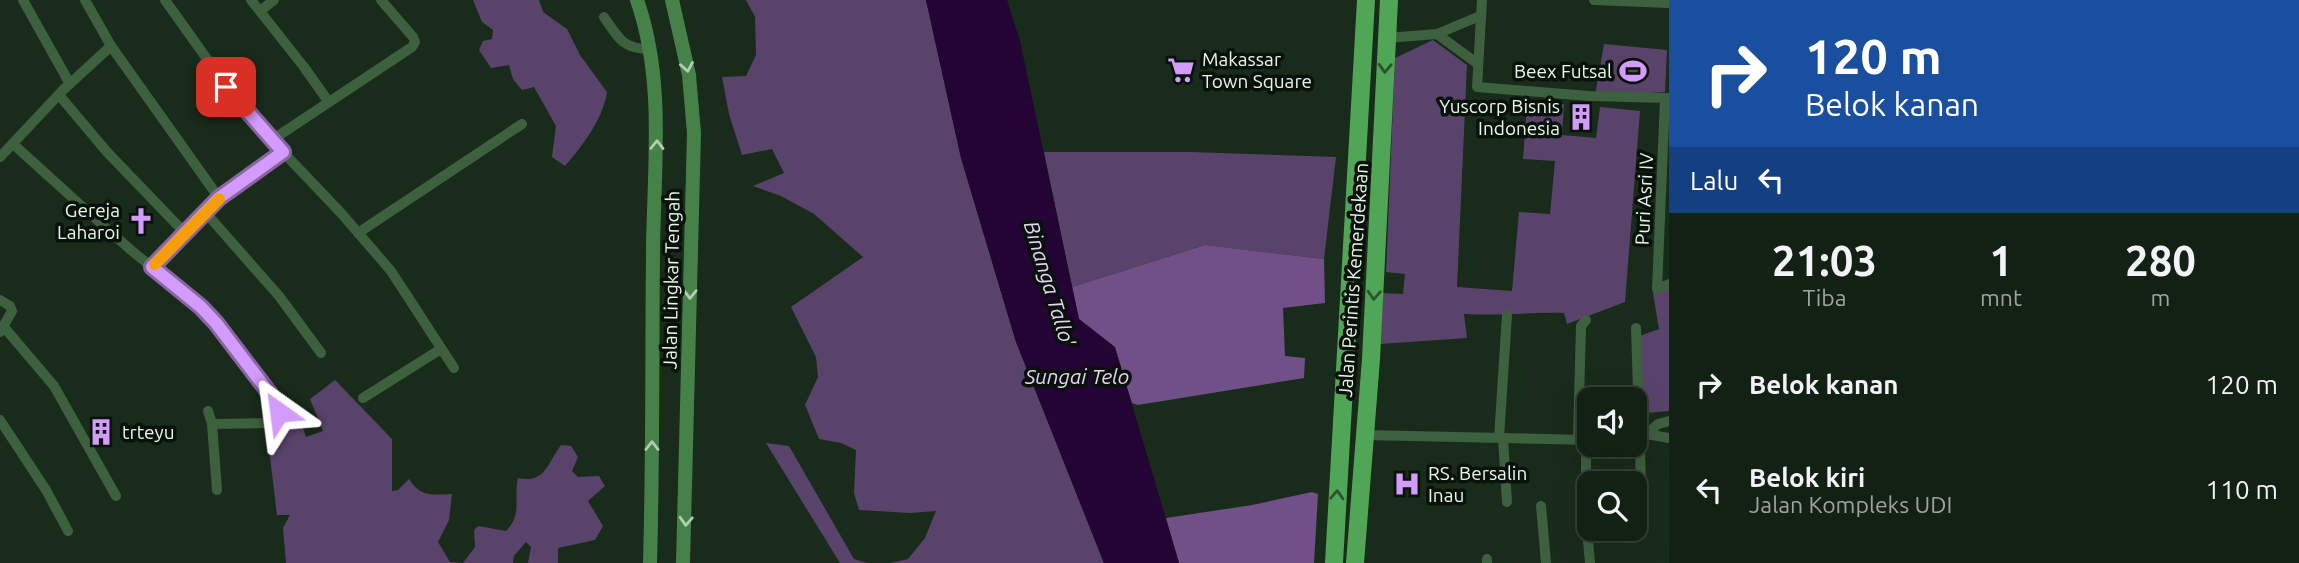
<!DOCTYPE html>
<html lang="id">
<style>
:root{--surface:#132014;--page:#1c281d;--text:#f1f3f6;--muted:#9da3a0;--line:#323e34}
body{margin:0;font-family:Ubuntu,sans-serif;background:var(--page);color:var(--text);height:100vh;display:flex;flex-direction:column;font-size:26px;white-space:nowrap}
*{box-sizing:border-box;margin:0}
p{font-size:23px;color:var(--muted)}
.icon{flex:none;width:38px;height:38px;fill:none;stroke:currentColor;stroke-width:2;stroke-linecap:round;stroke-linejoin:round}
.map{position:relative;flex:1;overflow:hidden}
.sheet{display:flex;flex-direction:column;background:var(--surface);width:630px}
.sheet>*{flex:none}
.top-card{background:#1a4fa0;color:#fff;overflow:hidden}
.tools{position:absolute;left:1577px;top:387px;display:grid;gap:14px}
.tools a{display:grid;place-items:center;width:70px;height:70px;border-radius:14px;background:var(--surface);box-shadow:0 7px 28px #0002,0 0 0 2px var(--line);font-size:35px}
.pin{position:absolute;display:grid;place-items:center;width:60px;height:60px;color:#fff;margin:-30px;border-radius:14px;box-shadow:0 4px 10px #0006}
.me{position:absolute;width:77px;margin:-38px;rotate:329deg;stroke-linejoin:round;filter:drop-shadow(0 0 5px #0008)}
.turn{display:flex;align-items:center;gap:24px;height:147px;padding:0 21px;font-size:32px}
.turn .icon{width:91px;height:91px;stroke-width:2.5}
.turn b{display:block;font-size:49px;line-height:60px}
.then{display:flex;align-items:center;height:66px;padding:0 21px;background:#0003;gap:14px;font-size:26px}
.eta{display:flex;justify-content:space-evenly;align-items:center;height:119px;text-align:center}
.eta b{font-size:42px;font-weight:600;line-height:49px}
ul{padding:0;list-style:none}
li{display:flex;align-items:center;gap:21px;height:105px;padding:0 21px}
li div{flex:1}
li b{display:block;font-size:26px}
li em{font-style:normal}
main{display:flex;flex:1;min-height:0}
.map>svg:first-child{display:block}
.green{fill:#5a436b}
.forest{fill:#705087}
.water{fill:#230435}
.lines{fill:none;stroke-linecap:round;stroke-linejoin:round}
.minor{stroke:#3d603f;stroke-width:10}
.secondary{stroke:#47814a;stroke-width:14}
.trunk{stroke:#50a556;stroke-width:18}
.oneway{stroke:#b1cdb2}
.oneway2{stroke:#29542c}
.route-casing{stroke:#8965a4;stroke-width:18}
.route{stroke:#d39cfc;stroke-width:12}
.slow{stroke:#f59e0b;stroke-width:12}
.labels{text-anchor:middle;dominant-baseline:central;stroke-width:7;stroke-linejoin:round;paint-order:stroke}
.poi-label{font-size:19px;fill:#eaf6ea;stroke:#09120a;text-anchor:start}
.street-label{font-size:19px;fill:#eaf6ea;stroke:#09120a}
.water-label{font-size:21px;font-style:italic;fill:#e5d3f4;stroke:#09120a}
</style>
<main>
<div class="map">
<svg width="1669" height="563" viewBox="0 0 1669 563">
<rect width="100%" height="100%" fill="#192b1a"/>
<g class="green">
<path d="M473 0H539L543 12 567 29 580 55 607 92C603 119 583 145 565 166L552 157 556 126 534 87 522 90 513 79 509 65 491 68 479 50 483 41 492 39 493 30 482 22Z"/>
<polygon points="746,0 926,0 961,158 1015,339 1104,563 890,563 908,559 925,538 936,511 910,513 859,510 854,493 856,450 841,443 819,439 805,405 818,377 816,357 791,307 863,257 814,214 781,196 753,186 784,173 772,149 742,155 729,114 722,77 746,76 756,55 755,17"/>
<path d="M1433 40 1467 65 1457 287 1512 291 1519 212 1550 214 1555 161 1523 159 1527 105 1564 104 1562 135 1596 138 1600 107 1640 111 1625 302 1567 324 1564 313C1531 312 1498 316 1464 314L1467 338 1380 344V293L1403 294 1405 274 1386 272 1395 58Z"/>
<polygon points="1604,44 1667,50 1665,92 1595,96"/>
<polygon points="1044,152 1190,152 1336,157 1324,259 1205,245 1072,287"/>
<polygon points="1669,288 1669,411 1637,414 1634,338 1659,329 1653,293"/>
<path d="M335 380 392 439V491L398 490 409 479C420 497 432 495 452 494L449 520 438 542 450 562 463 563 475 547 474 530 478 526 506 531C523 514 513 499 518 478 545 484 547 464 561 445L571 446 578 457 572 471 578 477 599 476 605 486 588 501 603 526 595 540 558 548V563H528L531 547 526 542 514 556 513 563H286L283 528 290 515H277L268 440 297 410 306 437 323 431 310 399Z"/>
<polygon points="766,443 789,446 854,559 867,563 840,563"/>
</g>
<g class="forest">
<polygon points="1205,245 1324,259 1325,303 1283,308 1285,356 1305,358 1304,378 1138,405 1132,403 1114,347 1079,319 1072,287"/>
<polygon points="1312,492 1318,494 1314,563 1179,563 1166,518 1252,505"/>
</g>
<polygon class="water" points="926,0 1007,0 1020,41 1079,319 1115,347 1179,563 1104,563 1016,342 961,158"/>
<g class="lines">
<g class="minor">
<polyline points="23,0 70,84"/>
<polyline points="85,0 111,46 219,198"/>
<polyline points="165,0 227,87 283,152"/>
<polyline points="251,0 304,67 328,101"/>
<polyline points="1482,0 1477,87 1589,96 1669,98"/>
<polyline points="1594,0 1669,3"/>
<polyline points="260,11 274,0"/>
<path d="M604 17C618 37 622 49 649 49"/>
<polyline points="1437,34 1478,64"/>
<polyline points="1387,38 1437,34 1480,16"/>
<polyline points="59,95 107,152 184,232"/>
<polyline points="1665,98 1657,289 1669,284"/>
<polyline points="272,140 412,47 415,42 413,37 381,0"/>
<path d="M13 144C52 179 92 216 132 251 155 270 180 288 202 309 219 325 279 396 278 416L270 423 212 424"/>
<polyline points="0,157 63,90 111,46"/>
<polyline points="206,213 279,296 321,353"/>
<polyline points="358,233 522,124"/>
<polyline points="152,267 219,198 283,152 341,213 391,271 454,368"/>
<polyline points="0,300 10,306 12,311 0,332"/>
<polyline points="4,327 54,386 116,496"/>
<polyline points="1636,328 1642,514"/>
<polyline points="363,398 441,349"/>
<polyline points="208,411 212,424 217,490"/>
<polyline points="0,420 46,490 68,531"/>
<polyline points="1647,434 1658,424 1669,421"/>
<polyline points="1364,435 1589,440"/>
<polyline points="1634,436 1647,434 1669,438"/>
<polyline points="1499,438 1507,315"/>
<polyline points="1503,438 1507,502"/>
<polyline points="1578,439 1581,326 1586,320"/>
<polyline points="1586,440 1586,518 1590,563"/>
<polyline points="1541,506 1546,563"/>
<polyline points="1487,559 1487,563"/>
</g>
<g class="secondary">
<path d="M637 0C665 80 654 166 653 249 652 353 653 458 650 563"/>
<polyline points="672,0 689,75 694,133 683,563"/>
</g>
<g class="trunk">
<polyline points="1334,563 1366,0"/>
<polyline points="1355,563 1371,359 1389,0"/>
</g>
</g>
<defs><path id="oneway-chevron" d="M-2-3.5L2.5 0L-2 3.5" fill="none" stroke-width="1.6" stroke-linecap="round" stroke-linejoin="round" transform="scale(1.75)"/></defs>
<g class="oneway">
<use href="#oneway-chevron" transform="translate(687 67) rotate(80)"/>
<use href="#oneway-chevron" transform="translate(657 145) rotate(-89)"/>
<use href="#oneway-chevron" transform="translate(690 294) rotate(91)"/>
<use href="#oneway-chevron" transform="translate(652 446) rotate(-90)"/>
<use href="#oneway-chevron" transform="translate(686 521) rotate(93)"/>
</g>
<g class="oneway2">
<use href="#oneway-chevron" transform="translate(1385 68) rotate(92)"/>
<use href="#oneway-chevron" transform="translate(1374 295) rotate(93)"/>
<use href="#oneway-chevron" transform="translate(1337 495) rotate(-87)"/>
</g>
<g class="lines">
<defs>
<polyline id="route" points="226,87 283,152 219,198 152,267 201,307 216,323 270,394 279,412"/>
</defs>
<use href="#route" class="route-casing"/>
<use href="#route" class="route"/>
<polyline class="slow" points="155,264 219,199"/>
</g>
<defs>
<symbol id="supermarket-bare" viewBox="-9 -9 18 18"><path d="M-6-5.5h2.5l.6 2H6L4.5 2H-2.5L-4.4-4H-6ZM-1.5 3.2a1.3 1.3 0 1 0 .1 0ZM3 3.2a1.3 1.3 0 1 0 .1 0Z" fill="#d39cfc" stroke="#09120a" stroke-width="2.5" paint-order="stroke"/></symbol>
<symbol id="stadium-bare" viewBox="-9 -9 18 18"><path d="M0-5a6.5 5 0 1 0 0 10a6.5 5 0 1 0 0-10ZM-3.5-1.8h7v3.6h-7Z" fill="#d39cfc" stroke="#09120a" stroke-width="2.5" paint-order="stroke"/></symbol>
<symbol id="building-bare" viewBox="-9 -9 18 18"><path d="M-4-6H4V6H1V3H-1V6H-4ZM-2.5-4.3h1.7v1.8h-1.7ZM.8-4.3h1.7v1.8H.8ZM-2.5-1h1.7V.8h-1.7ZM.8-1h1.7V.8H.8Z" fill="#d39cfc" stroke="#09120a" stroke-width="2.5" paint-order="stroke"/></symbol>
<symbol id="church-bare" viewBox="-9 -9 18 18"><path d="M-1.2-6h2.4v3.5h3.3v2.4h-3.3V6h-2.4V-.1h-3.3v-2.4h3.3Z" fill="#d39cfc" stroke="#09120a" stroke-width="2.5" paint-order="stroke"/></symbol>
<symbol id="hospital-bare" viewBox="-9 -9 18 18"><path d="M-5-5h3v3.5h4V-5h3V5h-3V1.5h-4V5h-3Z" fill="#d39cfc" stroke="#09120a" stroke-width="2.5" paint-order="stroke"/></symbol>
</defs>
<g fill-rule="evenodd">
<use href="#supermarket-bare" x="1162" y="51" width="38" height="38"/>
<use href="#stadium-bare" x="1614" y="52" width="38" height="38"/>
<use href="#building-bare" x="1562" y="98" width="38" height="38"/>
<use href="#church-bare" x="122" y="202" width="38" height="38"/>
<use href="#building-bare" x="82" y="413" width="38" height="38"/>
<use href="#hospital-bare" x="1388" y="465" width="38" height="38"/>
</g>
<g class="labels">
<g class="poi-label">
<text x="1202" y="59">Makassar<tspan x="1202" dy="22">Town Square</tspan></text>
<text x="1612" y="71" text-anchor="end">Beex Futsal</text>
<text x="1560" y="106" text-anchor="end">Yuscorp Bisnis<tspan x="1560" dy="22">Indonesia</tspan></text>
<text x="120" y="210" text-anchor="end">Gereja<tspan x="120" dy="22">Laharoi</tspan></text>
<text x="122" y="432">trteyu</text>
<text x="1428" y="473">RS. Bersalin<tspan x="1428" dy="22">Inau</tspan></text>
</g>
<g class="street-label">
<text transform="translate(1644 199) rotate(-87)">Puri Asri IV</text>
<text transform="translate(671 280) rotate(-89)">Jalan Lingkar Tengah</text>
<text transform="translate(1353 280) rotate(-86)">Jalan Perintis Kemerdekaan</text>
</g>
<g class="water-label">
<text transform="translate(1050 283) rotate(73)">Binanga Tallo'</text>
<text x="1077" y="376">Sungai Telo</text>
</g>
</g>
</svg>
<div class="tools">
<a><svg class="icon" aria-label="sound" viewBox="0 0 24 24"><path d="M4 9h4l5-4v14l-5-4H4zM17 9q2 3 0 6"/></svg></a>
<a><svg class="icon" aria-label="search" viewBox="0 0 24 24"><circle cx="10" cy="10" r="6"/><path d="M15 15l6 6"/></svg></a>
</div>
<div class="pin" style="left:226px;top:87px;background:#d93025"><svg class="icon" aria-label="arrive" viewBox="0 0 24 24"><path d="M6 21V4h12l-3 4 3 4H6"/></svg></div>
<svg class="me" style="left:279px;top:412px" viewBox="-20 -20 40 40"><path d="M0-17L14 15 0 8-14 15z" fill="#d39cfc" stroke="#fff" stroke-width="4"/></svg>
</div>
<section class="sheet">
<div class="top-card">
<div class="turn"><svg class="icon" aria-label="right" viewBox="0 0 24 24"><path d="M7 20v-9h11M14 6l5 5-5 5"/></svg><div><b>120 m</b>Belok kanan</div></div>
<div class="then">Lalu<svg class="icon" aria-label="left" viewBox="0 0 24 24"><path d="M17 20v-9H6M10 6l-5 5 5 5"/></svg></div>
</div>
<div class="eta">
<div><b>21:03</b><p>Tiba</p></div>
<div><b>1</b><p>mnt</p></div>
<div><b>280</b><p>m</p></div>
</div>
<ul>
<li><svg class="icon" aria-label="right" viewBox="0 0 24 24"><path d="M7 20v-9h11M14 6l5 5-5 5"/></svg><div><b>Belok kanan</b></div><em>120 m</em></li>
<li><svg class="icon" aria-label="left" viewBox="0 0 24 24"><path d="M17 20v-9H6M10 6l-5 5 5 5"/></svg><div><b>Belok kiri</b><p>Jalan Kompleks UDI</p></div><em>110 m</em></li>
</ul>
</section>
</main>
